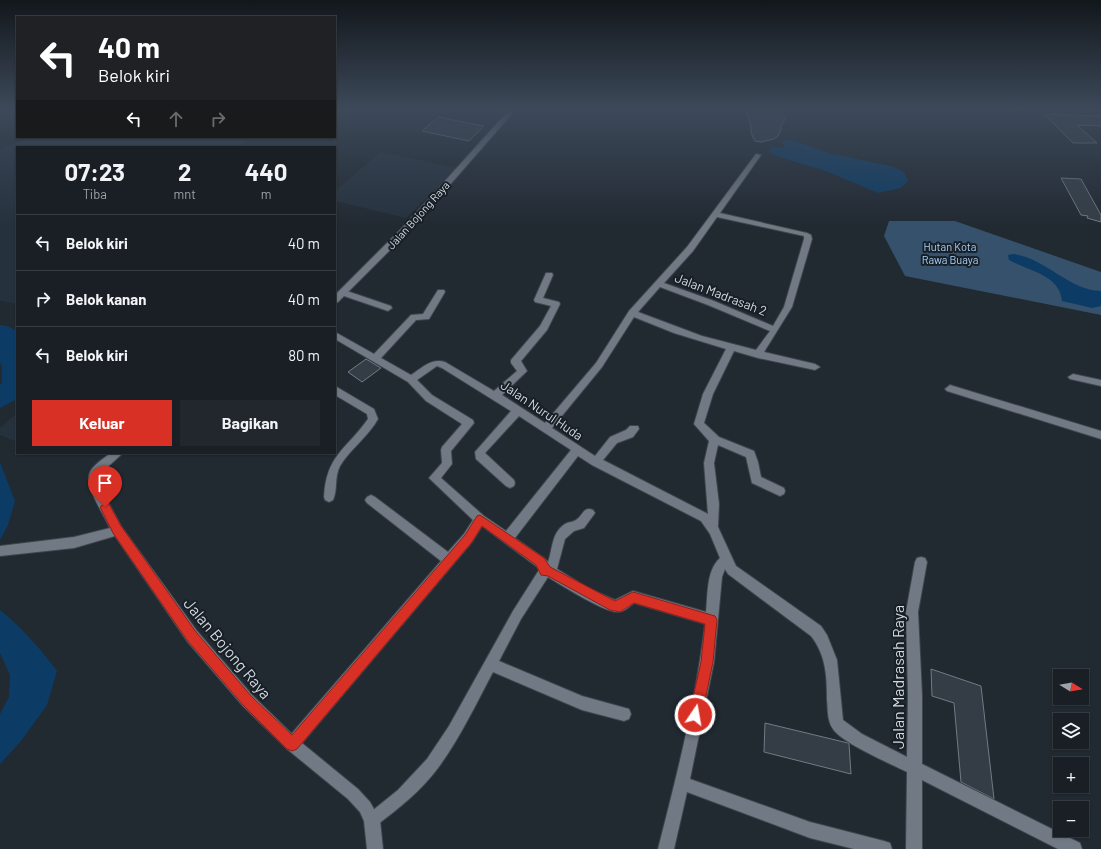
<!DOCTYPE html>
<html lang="id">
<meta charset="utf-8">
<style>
:root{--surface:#191f25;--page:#22272d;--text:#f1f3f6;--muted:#9fa2a7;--line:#373d42;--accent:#d93025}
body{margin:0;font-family:Barlow,sans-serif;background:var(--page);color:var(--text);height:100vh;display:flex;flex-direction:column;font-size:15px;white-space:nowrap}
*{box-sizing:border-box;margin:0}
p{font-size:13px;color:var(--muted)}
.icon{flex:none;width:22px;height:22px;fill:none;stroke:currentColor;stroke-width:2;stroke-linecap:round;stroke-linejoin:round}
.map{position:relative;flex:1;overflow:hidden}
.details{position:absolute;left:16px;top:146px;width:320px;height:308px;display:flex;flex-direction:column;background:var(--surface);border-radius:0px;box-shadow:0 1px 3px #0004,0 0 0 1px var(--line)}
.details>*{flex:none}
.top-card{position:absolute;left:16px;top:16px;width:320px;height:122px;border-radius:0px;box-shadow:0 1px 3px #0004,0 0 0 1px var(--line);background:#202124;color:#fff;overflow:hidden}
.needle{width:26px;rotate:101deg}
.fabs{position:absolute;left:1053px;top:669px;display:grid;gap:8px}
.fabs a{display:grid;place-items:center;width:36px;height:36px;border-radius:0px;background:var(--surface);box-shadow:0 1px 3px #0004,0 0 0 1px var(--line);font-size:20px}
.pin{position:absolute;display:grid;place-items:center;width:34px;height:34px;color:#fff;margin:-41px -17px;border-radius:50% 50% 50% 0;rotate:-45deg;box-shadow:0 0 4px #0007}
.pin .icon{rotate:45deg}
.me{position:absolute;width:44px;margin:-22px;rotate:12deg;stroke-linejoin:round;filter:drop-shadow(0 0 3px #0008)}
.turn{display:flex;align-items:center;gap:14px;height:84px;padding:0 16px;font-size:18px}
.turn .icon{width:52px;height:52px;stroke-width:2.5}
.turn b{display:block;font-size:28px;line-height:34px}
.lanes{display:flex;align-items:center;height:38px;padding:0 16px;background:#0003;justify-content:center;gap:20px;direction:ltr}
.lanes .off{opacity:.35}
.eta{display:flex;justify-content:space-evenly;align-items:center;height:68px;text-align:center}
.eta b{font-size:24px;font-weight:700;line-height:28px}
.action{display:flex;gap:8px;margin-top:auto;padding:8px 16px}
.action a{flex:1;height:46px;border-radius:0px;background:var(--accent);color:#fff;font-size:16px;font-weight:700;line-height:46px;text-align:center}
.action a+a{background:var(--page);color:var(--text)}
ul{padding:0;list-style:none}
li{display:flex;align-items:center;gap:12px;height:56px;padding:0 16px;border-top:1px solid var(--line)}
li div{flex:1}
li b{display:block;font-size:15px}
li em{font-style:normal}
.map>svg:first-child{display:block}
.built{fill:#26313e}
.green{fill:#35516c}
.water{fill:#0c3c65}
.building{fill:#343d45;stroke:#727b85}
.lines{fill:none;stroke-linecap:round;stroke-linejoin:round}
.street-casing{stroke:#3f454c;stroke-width:2}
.secondary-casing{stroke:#3f454c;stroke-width:2}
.street{fill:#717a84;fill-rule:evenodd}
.secondary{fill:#717a84;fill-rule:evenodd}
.route{fill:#d93025;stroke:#8d1f18}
.labels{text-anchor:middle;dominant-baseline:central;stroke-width:4;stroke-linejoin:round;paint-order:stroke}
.far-street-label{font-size:11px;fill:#d4d9df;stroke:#171f27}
.far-park-label{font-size:11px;fill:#acd3fb;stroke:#171f27}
.street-label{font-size:13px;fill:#d4d9df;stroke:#171f27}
.near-street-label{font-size:16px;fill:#d4d9df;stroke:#171f27}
</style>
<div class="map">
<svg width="1101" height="849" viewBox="0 0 1101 849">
<rect width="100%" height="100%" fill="#212931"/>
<g class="built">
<polygon points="32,137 245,137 244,147 17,147 17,304 0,301 0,149"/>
<polygon points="381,152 456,168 406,218 335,201 335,191"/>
<polygon points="17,413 17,442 0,435 0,428"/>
</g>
<polygon class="green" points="889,221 955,221 1101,272 1101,315 905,276 884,236"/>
<g class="water">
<polygon points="789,139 829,153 891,166 904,172 908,181 901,188 878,193 826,171 776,156 769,152 771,147 783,148 784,144 781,143"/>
<path d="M1013 254C1046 258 1068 290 1101 291V306L1092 308 1062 301C1060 275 1029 271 1009 260L1008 255Z"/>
<polygon points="0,325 7,326 17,331 17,399 0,408 0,385 2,383 2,367 0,362"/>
<polygon points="0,462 15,501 8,525 0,540"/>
<path d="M0 610C21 627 41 649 57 671L47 705 21 741 0 764V714L9 697 10 675 0 653Z"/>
</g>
<g class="building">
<polygon points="765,108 778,111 786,118 781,126 781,130 778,136 774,139 761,142 755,141 751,133 751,127 747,112 761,111"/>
<polygon points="1044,114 1101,116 1101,126 1077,125 1097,143 1073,143"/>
<polygon points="438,117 484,126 469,141 422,131"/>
<polygon points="1061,178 1081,179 1101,215 1101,222 1087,218 1088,216 1081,215"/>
<polygon points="366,359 381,368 362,382 348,372"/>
<polygon points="931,669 981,686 994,799 961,782 954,703 932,696"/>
<polygon points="765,723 848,743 849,744 851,774 764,752"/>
</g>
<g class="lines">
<defs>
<g id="street">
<path d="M756 154 761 155 720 213 807 233 811 235 812 239 792 307 764 352 815 364 820 367 815 370 758 358 734 351 713 394 704 423 719 437 754 451 758 462 761 477 784 488 785 491 784 494 780 496 752 483 746 457 718 445 714 463 719 504 718 527 736 566 821 626 827 635 837 660 843 720 862 734 907 757 908 695 906 612 915 562 917 558 921 557 925 558 927 562 918 612 922 695V764L1080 843 1082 849H1058L922 780V849H906L907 772C891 764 842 743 833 729 827 721 828 709 827 700 827 676 826 655 811 636L728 574 725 569 722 577 714 662 690 779 810 822 884 841 890 843 892 849H854L810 838 687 792 674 849H658C677 775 696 700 705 624L634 603C629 607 624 612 618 612 605 613 561 585 548 577L521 619 499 661 582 696 629 709 631 714 629 719 624 721 582 710 493 672C476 704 460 738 438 768 421 791 399 808 377 825L372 828 367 825 364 820 367 815 398 790 427 759 449 726 513 611 539 570 536 566 482 526 472 542 297 749 292 751 287 749 285 744 287 739 441 561 367 503 365 500 367 497 371 495 375 497 448 552 464 534 473 520 429 478 442 463 441 450 442 447 462 424 426 401 408 382 335 339V332L374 354 411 315 423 314 438 290H444L445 292 429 319 416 320 381 358 411 375C422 368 431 358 445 362L494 391 517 371 511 363V360L540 326 551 306 535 302 534 300 546 273H552L553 275 543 298 559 302 560 304 547 330 521 361 527 371 525 373 502 395 545 423 596 363 629 311 687 247ZM717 217 804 236V239L784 307 773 326 714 301 664 283 693 251ZM660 287 708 305 770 331 756 350 702 336 638 312ZM634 317 674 333 726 349 703 394 694 424 709 441 704 463 708 514 603 460 617 443 633 437 639 429 638 426H630L626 430 610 437 595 456 552 428 602 367ZM437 366 442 368 511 411 475 452 476 459 506 486 510 488 514 486 515 483 514 480 485 453 519 416 571 450 506 531 484 516 441 478 452 464 451 451 474 423 473 420 432 395 417 380ZM578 456 592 465 701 521 710 534 720 558C706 571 708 595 706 612L633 591 615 600 590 589 557 569 565 539 574 531 584 528 595 513 593 510C583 506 583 516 576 520 573 522 569 522 567 523 551 531 553 549 548 562L544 558 515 538Z"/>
<polygon points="344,290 391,306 392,308 388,311 341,295 340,293"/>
<polygon points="1073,374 1101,380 1101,386 1070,379 1068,377"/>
<polygon points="950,385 1101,431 1101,439 947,391 945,389"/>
<path d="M335 386 374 409 378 419C368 437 350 449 340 466 334 477 338 490 333 500L329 502 325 500 324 497C326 455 347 449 368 419L367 414 335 395Z"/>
</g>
<g id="secondary">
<polygon points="511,108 517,108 413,227 338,302 335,303 335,295 407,223"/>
<path d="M111 453H123L102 472 99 476V485L121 526 197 631 253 696 297 739 358 789 370 802 380 820 383 849H367L364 821 360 812 348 799 287 749 243 706 187 641 115 536 74 548 0 556V546L74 537 110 528C104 515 86 488 89 475 91 466 103 459 111 453Z"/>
</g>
</defs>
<use href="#street" class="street-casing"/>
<use href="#secondary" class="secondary-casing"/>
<use href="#street" class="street"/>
<use href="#secondary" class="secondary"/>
</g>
<linearGradient id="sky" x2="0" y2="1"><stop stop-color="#12171b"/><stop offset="0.48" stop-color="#3d495a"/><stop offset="1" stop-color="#3d495a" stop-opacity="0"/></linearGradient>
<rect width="1101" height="227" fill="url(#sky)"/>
<polygon class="route" points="105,503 109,504 121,526 196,632 252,697 292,735 465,535 477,516 480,515 544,558 550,567 615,601 633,592 715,616 717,620 713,662 702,715 700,720 695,722 691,720 689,715 701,662 705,624 634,603 620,612 610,610 548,576 541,575 536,565 482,526 472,542 297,749 292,751 287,749 244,706 187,640 113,533 100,507"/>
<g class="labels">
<g class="far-street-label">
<text transform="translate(418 215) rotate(-48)">Jalan Bojong Raya</text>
</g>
<g class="far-park-label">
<text x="950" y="246">Hutan Kota<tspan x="950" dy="13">Rawa Buaya</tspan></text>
</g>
<g class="street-label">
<text transform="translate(721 294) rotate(21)">Jalan Madrasah 2</text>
<text transform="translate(542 410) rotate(34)">Jalan Nurul Huda</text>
</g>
<g class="near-street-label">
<text transform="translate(228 648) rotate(50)">Jalan Bojong Raya</text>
<text transform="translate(897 677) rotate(-90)">Jalan Madrasah Raya</text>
</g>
</g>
</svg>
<div class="fabs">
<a><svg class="needle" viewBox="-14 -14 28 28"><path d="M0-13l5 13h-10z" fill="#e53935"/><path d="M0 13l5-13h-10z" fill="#9fa2a7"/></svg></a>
<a><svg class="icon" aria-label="layers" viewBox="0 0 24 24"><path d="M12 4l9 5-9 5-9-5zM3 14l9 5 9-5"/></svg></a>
<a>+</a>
<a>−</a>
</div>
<div class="pin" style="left:105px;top:507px;background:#d93025"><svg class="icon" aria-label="arrive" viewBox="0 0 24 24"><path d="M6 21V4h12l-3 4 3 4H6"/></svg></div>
<svg class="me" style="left:695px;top:715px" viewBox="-20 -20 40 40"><circle r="17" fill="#d93025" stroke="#fff" stroke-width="3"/><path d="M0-11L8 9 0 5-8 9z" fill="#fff"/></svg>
<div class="top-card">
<div class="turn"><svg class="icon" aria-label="left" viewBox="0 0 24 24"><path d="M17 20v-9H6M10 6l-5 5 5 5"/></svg><div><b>40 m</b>Belok kiri</div></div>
<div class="lanes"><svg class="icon" aria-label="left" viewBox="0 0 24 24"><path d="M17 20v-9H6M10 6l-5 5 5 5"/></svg><svg class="icon off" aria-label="ahead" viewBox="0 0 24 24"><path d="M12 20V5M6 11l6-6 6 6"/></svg><svg class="icon off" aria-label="right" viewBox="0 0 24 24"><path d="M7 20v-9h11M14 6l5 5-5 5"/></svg></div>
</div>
<section class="details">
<div class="eta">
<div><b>07:23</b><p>Tiba</p></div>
<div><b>2</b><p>mnt</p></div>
<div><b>440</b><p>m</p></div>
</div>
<ul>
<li><svg class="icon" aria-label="left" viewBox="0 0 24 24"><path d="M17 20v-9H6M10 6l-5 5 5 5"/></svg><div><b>Belok kiri</b></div><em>40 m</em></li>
<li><svg class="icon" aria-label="right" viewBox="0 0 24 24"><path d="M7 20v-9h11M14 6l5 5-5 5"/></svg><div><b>Belok kanan</b></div><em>40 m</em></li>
<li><svg class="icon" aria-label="left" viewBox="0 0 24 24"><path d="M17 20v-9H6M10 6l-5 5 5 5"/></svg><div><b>Belok kiri</b></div><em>80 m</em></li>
</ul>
<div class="action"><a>Keluar</a><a>Bagikan</a></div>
</section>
</div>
